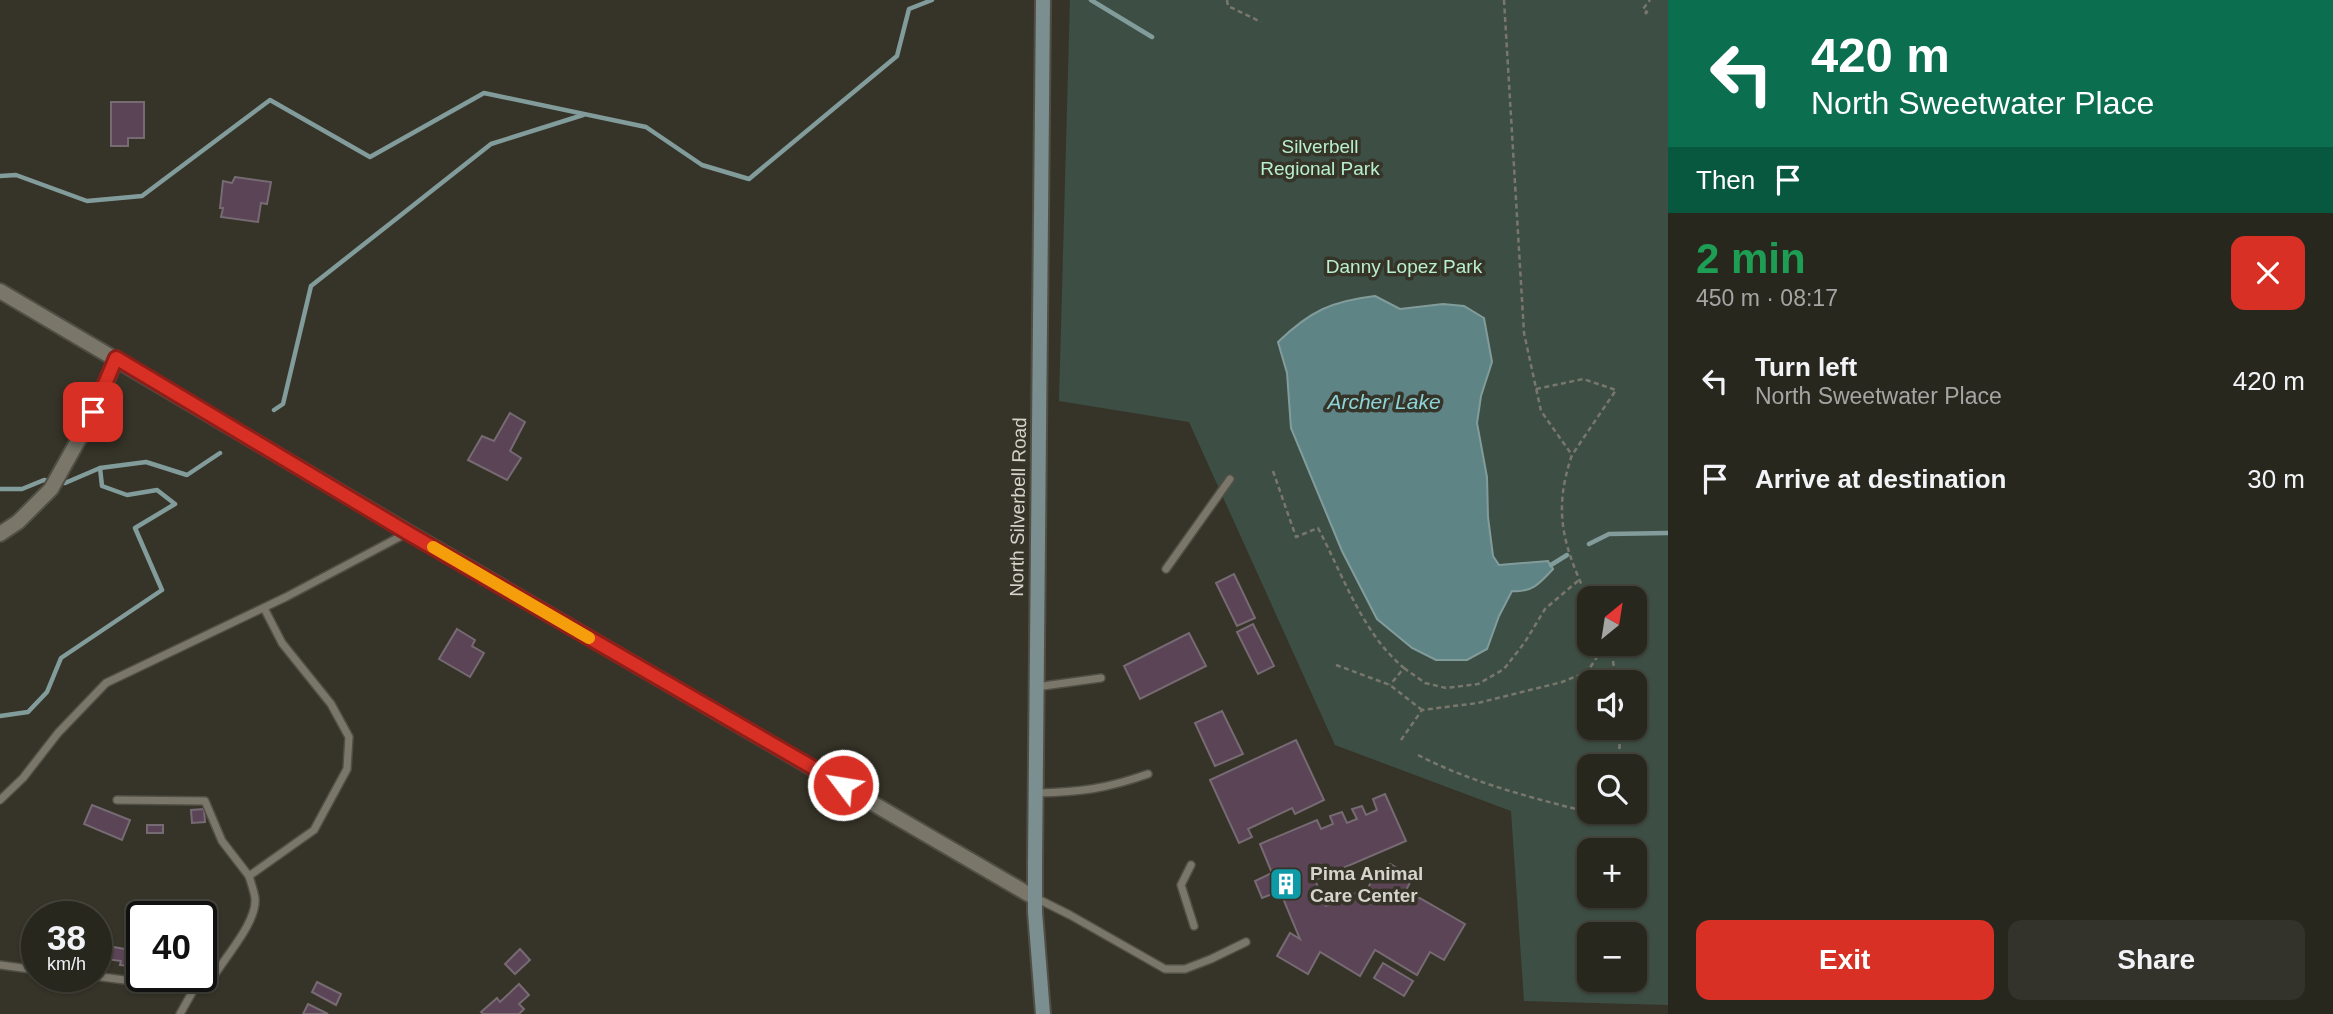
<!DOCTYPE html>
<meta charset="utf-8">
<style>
:root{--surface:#28271e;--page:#34332b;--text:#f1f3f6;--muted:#a5a5a4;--line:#44443c;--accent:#d93025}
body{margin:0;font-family:Helvetica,sans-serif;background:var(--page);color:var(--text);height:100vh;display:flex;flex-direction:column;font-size:26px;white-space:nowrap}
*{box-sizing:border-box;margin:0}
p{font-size:23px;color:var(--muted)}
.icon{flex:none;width:38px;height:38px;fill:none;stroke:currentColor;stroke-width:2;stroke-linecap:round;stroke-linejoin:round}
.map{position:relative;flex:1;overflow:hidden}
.drawer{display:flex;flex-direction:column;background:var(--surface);width:665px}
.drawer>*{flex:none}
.guide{background:#0b6e4f;color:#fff;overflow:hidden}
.needle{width:46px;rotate:30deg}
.tools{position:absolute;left:1577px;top:586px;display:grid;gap:14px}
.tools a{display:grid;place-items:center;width:70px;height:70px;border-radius:14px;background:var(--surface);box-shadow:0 2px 5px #0004,0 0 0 2px var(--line);font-size:35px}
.speed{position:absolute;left:21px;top:901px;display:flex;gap:14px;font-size:35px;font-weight:700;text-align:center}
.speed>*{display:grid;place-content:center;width:91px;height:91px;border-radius:50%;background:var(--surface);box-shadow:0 2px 5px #0004,0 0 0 2px var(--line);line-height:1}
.speed small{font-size:18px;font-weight:400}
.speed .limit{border:4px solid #111;border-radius:10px;background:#fff;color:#111}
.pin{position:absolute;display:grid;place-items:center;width:60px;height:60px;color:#fff;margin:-30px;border-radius:14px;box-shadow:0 4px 10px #0006}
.me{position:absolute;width:77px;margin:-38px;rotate:301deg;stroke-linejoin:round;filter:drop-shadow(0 0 5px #0008)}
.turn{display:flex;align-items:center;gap:24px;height:147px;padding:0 28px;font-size:32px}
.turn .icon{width:91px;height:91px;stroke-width:2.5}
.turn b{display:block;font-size:49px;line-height:60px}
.then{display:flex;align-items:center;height:66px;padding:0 28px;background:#0003;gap:14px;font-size:26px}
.round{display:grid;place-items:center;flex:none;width:74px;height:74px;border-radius:14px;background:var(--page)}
.summary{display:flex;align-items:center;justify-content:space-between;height:119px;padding:0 28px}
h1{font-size:42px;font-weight:700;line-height:52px;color:#1e9e55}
.action{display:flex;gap:14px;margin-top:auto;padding:14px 28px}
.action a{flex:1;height:80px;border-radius:14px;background:var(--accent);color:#fff;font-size:28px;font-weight:700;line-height:80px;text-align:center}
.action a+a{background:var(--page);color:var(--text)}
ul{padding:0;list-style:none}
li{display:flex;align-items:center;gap:21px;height:98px;padding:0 28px}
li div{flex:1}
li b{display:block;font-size:26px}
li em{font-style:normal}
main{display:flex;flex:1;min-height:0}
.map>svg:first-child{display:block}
.green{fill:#3d4f44;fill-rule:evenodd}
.water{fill:#5e8486;stroke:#829c9b;stroke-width:2}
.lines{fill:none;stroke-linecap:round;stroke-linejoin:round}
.stream{stroke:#829c9b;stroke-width:4.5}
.building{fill:#5b4456;stroke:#766a73;stroke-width:2}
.service-casing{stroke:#514f45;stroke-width:10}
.minor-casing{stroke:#514f45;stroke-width:18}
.tertiary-casing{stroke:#514f45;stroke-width:18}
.secondary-casing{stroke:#514f45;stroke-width:18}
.path{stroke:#79776d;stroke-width:2.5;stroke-dasharray:5 3.5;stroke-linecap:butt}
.service{stroke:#7a776a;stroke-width:7}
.minor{stroke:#7a776a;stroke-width:14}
.tertiary{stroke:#7a776a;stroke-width:14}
.secondary{stroke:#7b8e90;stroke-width:14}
.route-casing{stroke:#8d1f18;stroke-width:18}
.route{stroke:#d93025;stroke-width:12}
.slow{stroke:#f59e0b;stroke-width:12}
.labels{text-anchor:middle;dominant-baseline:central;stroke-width:7;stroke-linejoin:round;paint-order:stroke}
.park-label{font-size:19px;fill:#b8efcc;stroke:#363428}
.street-label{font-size:19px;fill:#d5d4cc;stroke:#363428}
.poi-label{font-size:19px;font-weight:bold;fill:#d5d4cc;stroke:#363428;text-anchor:start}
.water-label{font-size:21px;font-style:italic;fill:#8bd4d8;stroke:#363428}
</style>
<main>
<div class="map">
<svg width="1668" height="1014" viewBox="0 0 1668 1014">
<rect width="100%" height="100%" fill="#363428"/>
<path class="green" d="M1070 0H1668V1005L1524 1001 1511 811 1335 745 1189 422 1059 401ZM1589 598H1634V644H1589ZM1589 682H1634V728H1589ZM1589 766H1634V812H1589ZM1589 850H1634V896H1589ZM1589 934H1634V980H1589Z"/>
<path class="water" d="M1375 296 1400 309 1443 304 1464 306 1484 318 1492 362 1481 396 1477 423 1487 477 1488 517 1493 556 1499 565 1548 561 1553 569C1540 583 1532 593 1512 591L1499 616 1487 649 1467 660H1436L1412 648 1377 619 1342 551 1291 428 1287 373 1278 342C1310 311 1332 301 1375 296Z"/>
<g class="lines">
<g class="stream">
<polyline points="1091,0 1152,37"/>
<polyline points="0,176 16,175 87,201 142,196 270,100 370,157 484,93 646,127 702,165 749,179 897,56 909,9 932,0"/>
<polyline points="274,410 283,404 311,286 491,144 583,115"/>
<polyline points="0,489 22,489 44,480 65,483 100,468"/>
<polyline points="1589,544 1609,534 1668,533"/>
<polyline points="1551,565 1567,555"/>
<polyline points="0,716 28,712 47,692 61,658 162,590 135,528 175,504 157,490 127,495 102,486 100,468 146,462 187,475 220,453"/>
</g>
</g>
<g class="building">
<polygon points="111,102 144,102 144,138 128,138 128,146 111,146"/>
<polygon points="235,177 271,182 267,204 261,203 258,222 221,217 223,208 220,208 223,181 232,183"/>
<polygon points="510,413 525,422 510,451 521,458 507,480 468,460 482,436 494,441"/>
<polygon points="1234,574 1255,618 1237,626 1216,583"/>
<polygon points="1253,624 1274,666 1258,674 1237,632"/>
<polygon points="457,629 475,640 472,646 484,653 470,677 439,659"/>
<polygon points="1189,633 1206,666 1140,699 1124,666"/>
<polygon points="1222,711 1243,754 1215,766 1195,723"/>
<polygon points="1296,740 1324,800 1295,814 1292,808 1248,829 1252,837 1239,843 1210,780"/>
<polygon points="1385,794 1406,841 1315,880 1326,906 1368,888 1376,872 1390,864 1413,877 1406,890 1465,924 1444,960 1430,952 1417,975 1375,950 1360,976 1320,952 1308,974 1277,956 1290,933 1300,939 1280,891 1262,898 1255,881 1272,873 1260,844 1317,820 1321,829 1333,824 1330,816 1342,812 1347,823 1357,819 1352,809 1362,806 1366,815 1377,810 1373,799"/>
<polygon points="92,805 130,820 122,840 84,824"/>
<polygon points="204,809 205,822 192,823 191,810"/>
<rect x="147" y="825" width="16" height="8"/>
<polygon points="108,946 142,952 142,968 120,965 121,961 106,959"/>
<polygon points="520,949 530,960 515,974 505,964"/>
<polygon points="1383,963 1413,981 1404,996 1374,978"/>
<polygon points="317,982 341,994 336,1005 312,992"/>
<polygon points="519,984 529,995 519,1004 524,1009 519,1014 483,1014 481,1012 497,998 500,1002"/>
<polygon points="308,1004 328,1014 303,1014"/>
</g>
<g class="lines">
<defs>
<g id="service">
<polyline points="1166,569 1230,479"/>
<polyline points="1036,687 1101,678"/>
<path d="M1036 793C1081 792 1105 789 1148 774"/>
<polyline points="0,800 23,778 58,733 106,683 286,597 407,533"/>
<polyline points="117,800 205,801 222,841 249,876"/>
<polyline points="1191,865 1181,885 1194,926"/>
<polyline points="1036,898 1070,915 1165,969 1185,969 1211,959 1246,942"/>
<polyline points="0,965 37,970"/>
<polyline points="94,976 194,989"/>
<path d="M180 1014 194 989H206C218 964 258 924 255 898 254 891 251 883 249 876L314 830 347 769 349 737 331 704 282 643 264 608"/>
</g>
<polyline id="minor" points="0,534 18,522 51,489 94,412 116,358"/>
<polyline id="tertiary" points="0,291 408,532 1035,898"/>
<polyline id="secondary" points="1043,1014 1035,912 1035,864 1043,0"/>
</defs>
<use href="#service" class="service-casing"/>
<use href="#minor" class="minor-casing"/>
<use href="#tertiary" class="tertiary-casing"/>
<use href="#secondary" class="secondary-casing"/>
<g class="path">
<polyline points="1227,0 1228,6 1261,22"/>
<path d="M1504 0 1524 333 1541 411 1572 455C1552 513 1564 547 1589 601"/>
<polyline points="1645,14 1647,12 1643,9 1650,0"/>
<polyline points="1536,389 1583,379 1616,390 1572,455"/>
<path d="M1273 471 1296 537 1318 528C1343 575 1362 633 1404 668L1390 685"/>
<polyline points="1607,645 1613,661 1616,682"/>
<polyline points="1336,665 1390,685 1422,710"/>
<polyline points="1404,668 1425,683 1446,688 1478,684 1504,669 1525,642 1545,609 1579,580"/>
<polyline points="1401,740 1422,710 1478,703 1562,682 1587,672 1606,644"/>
<path d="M1418 755C1474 784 1534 798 1595 814L1609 812"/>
<polyline points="1619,766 1620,728"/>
</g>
<use href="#service" class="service"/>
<use href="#minor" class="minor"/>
<use href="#tertiary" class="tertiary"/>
<use href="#secondary" class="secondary"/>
</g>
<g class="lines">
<defs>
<polyline id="route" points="93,412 116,358 408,533 843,785"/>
</defs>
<use href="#route" class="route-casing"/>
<use href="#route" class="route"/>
<polyline class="slow" points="433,547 589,638"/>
</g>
<defs>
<symbol id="building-square" viewBox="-11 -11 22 22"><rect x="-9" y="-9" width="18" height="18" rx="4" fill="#0f9aa8" stroke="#363428"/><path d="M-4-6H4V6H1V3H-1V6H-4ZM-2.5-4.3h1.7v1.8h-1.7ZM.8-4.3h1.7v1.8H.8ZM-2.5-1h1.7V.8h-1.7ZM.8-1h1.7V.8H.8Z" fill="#fff"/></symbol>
</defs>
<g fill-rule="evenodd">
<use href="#building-square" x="1267" y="865" width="38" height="38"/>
</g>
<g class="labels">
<g class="park-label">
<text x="1320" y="146">Silverbell<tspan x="1320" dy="22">Regional Park</tspan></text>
<text x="1404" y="266">Danny Lopez Park</text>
</g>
<g class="street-label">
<text transform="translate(1018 507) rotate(-89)">North Silverbell Road</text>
</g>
<g class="poi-label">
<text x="1310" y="873">Pima Animal<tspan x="1310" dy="22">Care Center</tspan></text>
</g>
<g class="water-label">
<text x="1384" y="401">Archer Lake</text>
</g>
</g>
</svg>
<div class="tools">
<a><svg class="needle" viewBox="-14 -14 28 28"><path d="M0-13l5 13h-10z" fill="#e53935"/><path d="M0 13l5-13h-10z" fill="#a5a5a4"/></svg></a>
<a><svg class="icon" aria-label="sound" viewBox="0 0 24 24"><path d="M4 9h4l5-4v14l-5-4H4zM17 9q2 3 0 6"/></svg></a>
<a><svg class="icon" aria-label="search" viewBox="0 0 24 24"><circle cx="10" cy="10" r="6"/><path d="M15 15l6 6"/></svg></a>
<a>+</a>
<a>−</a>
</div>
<div class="speed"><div>38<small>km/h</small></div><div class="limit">40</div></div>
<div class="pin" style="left:93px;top:412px;background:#d93025"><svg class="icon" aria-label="arrive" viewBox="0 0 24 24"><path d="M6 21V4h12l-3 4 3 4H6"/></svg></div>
<svg class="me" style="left:843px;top:785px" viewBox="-20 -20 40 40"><circle r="17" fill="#d93025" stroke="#fff" stroke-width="3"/><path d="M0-11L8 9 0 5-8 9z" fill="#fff"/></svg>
</div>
<section class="drawer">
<div class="guide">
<div class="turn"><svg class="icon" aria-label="left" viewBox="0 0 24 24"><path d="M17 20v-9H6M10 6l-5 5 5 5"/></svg><div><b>420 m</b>North Sweetwater Place</div></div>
<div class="then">Then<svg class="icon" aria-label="arrive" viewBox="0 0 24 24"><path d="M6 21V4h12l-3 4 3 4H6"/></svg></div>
</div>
<div class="summary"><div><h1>2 min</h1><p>450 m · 08:17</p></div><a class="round" style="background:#d93025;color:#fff"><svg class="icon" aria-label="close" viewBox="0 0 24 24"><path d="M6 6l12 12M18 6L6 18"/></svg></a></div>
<ul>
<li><svg class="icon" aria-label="left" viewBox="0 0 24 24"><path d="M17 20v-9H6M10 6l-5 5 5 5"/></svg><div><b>Turn left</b><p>North Sweetwater Place</p></div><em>420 m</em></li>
<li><svg class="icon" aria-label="arrive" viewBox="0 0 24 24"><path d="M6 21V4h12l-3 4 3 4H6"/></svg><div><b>Arrive at destination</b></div><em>30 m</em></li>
</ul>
<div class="action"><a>Exit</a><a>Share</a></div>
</section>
</main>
